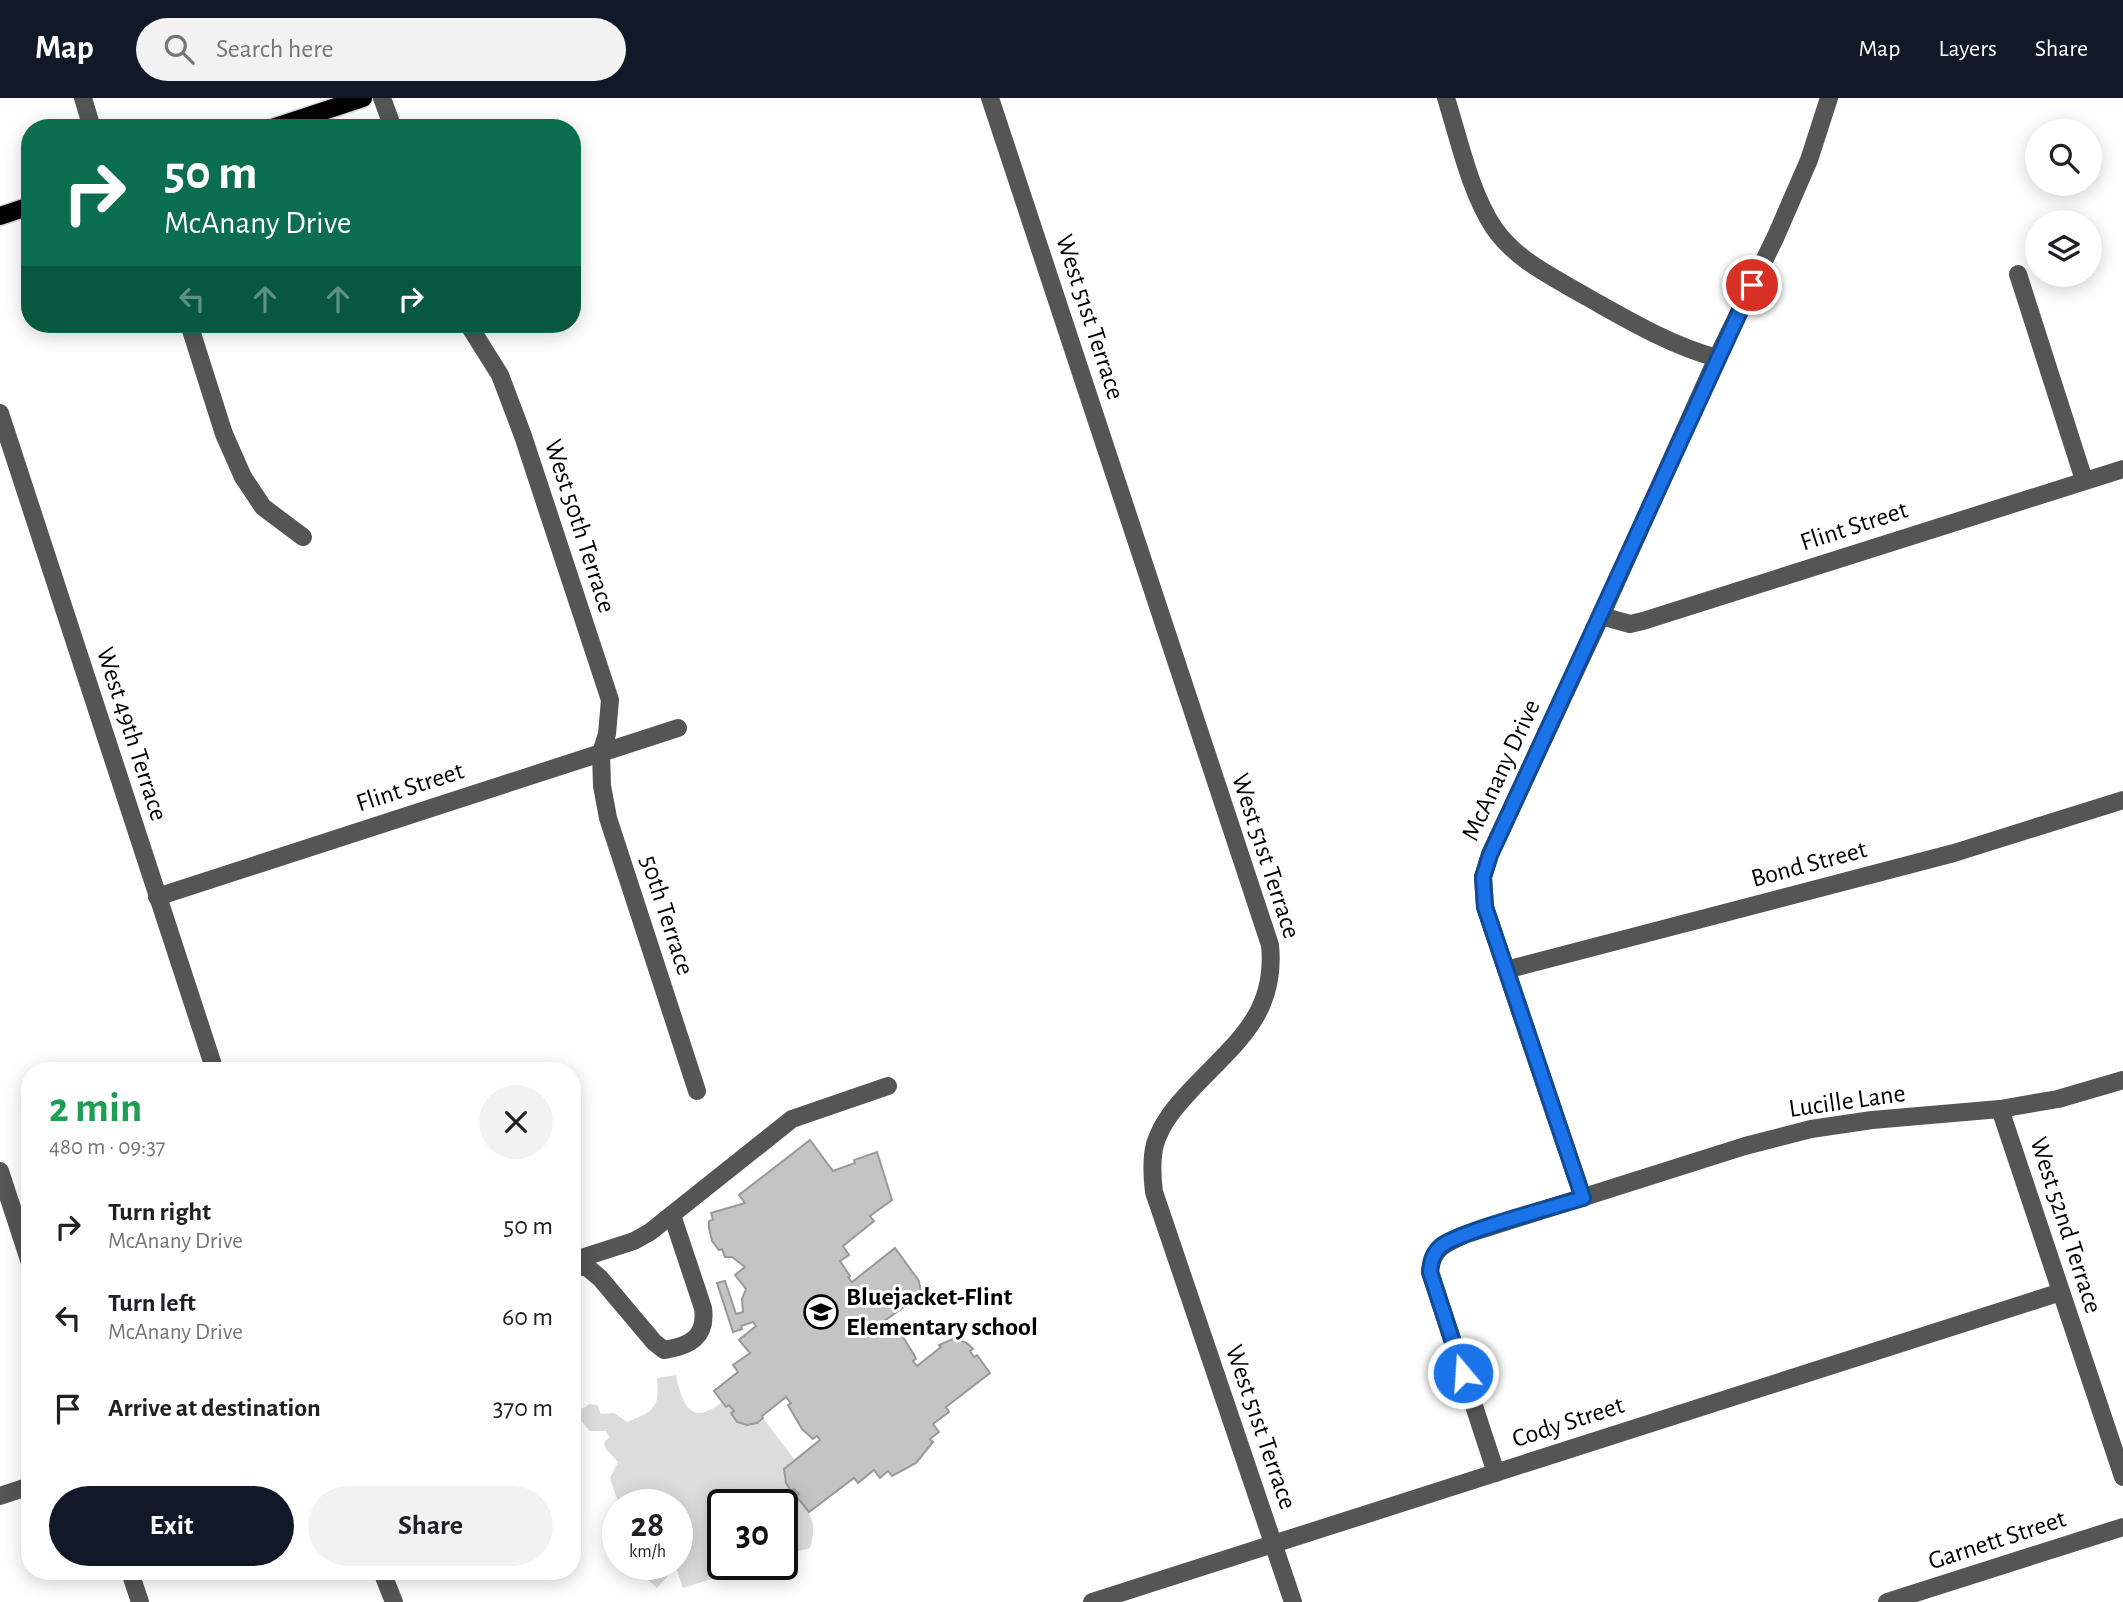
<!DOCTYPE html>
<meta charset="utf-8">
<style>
:root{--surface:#fff;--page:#f2f2f2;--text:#202124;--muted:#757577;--accent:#111827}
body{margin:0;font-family:"Alegreya Sans",sans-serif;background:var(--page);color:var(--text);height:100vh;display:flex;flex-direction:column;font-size:26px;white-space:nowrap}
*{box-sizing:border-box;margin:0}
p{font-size:23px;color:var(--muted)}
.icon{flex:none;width:38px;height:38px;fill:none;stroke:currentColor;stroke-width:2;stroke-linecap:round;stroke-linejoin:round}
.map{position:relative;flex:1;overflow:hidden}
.drawer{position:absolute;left:21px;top:964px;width:560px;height:518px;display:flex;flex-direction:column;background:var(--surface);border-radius:28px;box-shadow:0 4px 18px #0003}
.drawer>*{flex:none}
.hud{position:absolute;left:21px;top:21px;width:560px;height:214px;border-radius:28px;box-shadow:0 4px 18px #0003;background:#0b6e4f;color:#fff;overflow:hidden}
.fabs{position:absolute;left:2025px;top:21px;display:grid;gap:14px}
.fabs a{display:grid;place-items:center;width:77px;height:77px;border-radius:50%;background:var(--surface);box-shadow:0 4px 18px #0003;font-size:35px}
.speed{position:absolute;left:602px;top:1391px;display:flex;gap:14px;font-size:35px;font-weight:700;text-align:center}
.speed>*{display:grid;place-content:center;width:91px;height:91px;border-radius:50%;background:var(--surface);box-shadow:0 4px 18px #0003;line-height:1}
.speed small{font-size:18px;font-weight:400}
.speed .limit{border:4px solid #111;border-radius:10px;background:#fff;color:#111}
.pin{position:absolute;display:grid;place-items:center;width:60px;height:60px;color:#fff;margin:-30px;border:4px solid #fff;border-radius:50%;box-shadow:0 2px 7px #0007}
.me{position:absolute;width:77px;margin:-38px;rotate:342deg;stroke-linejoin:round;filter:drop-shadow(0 0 5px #0008)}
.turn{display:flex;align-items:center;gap:24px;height:147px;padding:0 28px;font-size:32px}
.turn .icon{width:91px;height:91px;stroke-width:2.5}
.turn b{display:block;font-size:49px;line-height:60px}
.lanes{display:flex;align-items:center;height:66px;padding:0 28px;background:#0003;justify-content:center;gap:35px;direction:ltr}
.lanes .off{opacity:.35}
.round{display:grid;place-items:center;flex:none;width:74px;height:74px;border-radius:37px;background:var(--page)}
.head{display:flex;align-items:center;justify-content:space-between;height:119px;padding:0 28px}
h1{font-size:42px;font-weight:600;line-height:52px;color:#1e9e55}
.action{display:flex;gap:14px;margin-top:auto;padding:14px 28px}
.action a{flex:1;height:80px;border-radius:42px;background:var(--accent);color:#fff;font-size:28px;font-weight:600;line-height:80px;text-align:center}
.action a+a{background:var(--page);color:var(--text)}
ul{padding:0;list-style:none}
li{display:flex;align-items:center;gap:21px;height:91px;padding:0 28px}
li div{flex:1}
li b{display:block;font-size:26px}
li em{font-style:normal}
header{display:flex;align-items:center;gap:42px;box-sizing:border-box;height:98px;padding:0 35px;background:var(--accent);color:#fff}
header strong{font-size:33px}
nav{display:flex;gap:38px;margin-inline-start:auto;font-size:24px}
.search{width:490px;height:63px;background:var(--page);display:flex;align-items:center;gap:18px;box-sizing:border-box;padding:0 24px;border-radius:38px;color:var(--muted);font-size:26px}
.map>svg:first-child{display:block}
.green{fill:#dcdcdc}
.building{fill:#c4c4c4;stroke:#999;stroke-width:2}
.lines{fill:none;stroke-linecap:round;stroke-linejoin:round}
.major-casing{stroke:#dbdbdb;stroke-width:21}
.minor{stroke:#555;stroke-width:18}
.major{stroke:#000;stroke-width:18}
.route-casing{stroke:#114b97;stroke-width:18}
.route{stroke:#1a73e8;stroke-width:12}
.labels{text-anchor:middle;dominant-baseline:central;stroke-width:6;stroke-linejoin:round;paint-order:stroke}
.street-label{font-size:26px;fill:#000;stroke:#fff}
.poi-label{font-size:26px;font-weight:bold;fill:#000;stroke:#fff;text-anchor:start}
</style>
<header>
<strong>Map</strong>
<div class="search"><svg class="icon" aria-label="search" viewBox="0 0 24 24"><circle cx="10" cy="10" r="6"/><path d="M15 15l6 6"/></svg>Search here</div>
<nav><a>Map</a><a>Layers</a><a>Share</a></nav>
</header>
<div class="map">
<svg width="2123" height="1504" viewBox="0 0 2123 1504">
<rect width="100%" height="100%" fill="#fff"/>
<path class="green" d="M676 1277C682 1305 690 1330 722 1304L726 1309 729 1307 734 1313 731 1315 742 1326 752 1327 763 1320 794 1361 784 1371V1381L791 1392 794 1391 799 1396 796 1399C813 1419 817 1424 810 1450L782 1458V1407H723V1466L757 1467 683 1490 676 1469 657 1490 631 1467 677 1466V1407H619L610 1380 618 1364 606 1351 604 1345 609 1339 606 1333H590L577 1318 579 1312 590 1306 597 1307 601 1316 614 1315 627 1324C654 1313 660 1310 657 1280Z"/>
<polygon class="building" points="810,1042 833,1073 855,1065 854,1062 877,1054 892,1102 870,1118 874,1123 843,1148 849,1157 840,1163 850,1178 848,1179 852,1184 895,1150 919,1183 921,1195 915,1204 909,1208 908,1206 883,1224 887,1229 891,1226 901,1236 913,1255 916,1261 913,1263 917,1268 941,1249 939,1247 955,1240 967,1245 973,1251 970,1253 974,1259 977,1257 990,1275 946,1309 949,1314 933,1326 939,1334 930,1341 933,1344 916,1365 892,1378 888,1373 880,1380 874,1372 858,1385 854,1380 809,1414 796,1398 799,1396 794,1391 791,1393 786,1385 784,1371 820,1342 817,1338 813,1341 802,1331 788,1307 791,1305 786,1299 762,1318 763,1320 757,1325 747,1327 737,1324 731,1315 734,1313 729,1307 726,1309 714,1293 738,1274 733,1267 750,1255 739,1242 756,1228 753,1224 741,1228 742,1231 733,1234 717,1185 725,1183 736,1216 743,1214 742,1201 746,1191 735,1177 745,1169 732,1159 725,1159 722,1151 719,1152 712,1143 709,1130 709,1123 713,1122 711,1115 745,1105 739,1097"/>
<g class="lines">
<defs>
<g id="major">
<polyline points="272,30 363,0"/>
<polyline points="0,118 30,108"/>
</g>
</defs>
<use href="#major" class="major-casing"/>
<g class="minor">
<polyline points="83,0 92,30"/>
<polyline points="382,0 393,30"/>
<path d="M990 0 1270 847C1277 917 1234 946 1191 992 1176 1008 1162 1024 1155 1046 1151 1062 1152 1078 1154 1094L1293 1504"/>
<path d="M1446 0C1459 41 1470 94 1494 130 1517 163 1553 179 1587 199 1630 223 1670 247 1717 260"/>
<polyline points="2018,176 2084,382"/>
<polyline points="189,226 224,336 243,379 263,409 303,439"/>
<polyline points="468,226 500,277 523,338 610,602 607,636 601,655 602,688 608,720 697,993"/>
<polyline points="0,315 215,973"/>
<polyline points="1601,518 1630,526 1643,523 2123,371"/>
<polyline points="157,799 678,630"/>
<polyline points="1506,872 1954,755 2123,702"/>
<polyline points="2000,1011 2123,1379"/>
<polyline points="0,1073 30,1165"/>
<polyline points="1583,1100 1485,809 1483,779 1490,756 1601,518 1717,260 1776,138 1809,62 1829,0"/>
<polyline points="572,1163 634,1143 650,1134 792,1021 888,988"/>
<path d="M572 1167 588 1170 600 1180 654 1244 664 1252C690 1248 707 1239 703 1210L672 1117"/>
<path d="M1496 1375 1430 1174C1432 1151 1444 1146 1464 1137L1745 1048 1811 1031 1872 1022 2000 1011 2058 1001 2123 982"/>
<polyline points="0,1398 30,1388"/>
<polyline points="130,1474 140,1504"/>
<polyline points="382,1474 394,1504"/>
<polyline points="1092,1504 2061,1194"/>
<polyline points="1887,1504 2123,1429"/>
</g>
<use href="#major" class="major"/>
</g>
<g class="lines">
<defs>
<path id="route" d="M1463 1275 1430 1174C1431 1164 1432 1157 1440 1149 1454 1135 1557 1108 1583 1100L1485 809 1483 779 1490 757 1752 187"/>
</defs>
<use href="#route" class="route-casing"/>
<use href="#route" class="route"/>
</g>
<defs>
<symbol id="school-ring" viewBox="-11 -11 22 22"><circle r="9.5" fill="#fff" stroke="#000" stroke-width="1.5"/><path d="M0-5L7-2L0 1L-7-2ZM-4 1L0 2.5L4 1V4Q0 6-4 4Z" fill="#000"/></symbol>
</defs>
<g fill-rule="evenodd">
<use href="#school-ring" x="802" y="1195" width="38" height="38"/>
</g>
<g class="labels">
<g class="street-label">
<text transform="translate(1090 219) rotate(72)">West 51st Terrace</text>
<text transform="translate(580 428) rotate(72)">West 50th Terrace</text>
<text transform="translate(1854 428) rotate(-18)">Flint Street</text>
<text transform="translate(132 636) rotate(72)">West 49th Terrace</text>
<text transform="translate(1501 672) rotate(-65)">McAnany Drive</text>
<text transform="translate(410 689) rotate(-18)">Flint Street</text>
<text transform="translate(1266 758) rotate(72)">West 51st Terrace</text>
<text transform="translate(1809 766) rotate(-15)">Bond Street</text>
<text transform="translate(667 817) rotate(72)">50th Terrace</text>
<text transform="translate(1847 1003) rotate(-8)">Lucille Lane</text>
<text transform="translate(2066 1127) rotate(72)">West 52nd Terrace</text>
<text transform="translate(1568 1324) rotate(-18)">Cody Street</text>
<text transform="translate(1261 1329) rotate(71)">West 51st Terrace</text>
<text transform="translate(1997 1442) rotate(-18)">Garnett Street</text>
</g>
<g class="poi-label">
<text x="846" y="1199">Bluejacket-Flint<tspan x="846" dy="30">Elementary school</tspan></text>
</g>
</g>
</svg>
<div class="fabs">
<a><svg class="icon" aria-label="search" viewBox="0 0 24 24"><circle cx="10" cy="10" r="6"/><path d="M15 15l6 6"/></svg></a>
<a><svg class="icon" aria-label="layers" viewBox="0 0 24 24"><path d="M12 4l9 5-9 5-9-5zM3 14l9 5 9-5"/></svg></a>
</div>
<div class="speed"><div>28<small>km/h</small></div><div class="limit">30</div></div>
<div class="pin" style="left:1752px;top:187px;background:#d93025"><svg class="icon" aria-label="arrive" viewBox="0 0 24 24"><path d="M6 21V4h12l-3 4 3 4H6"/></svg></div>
<svg class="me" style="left:1463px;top:1275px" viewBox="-20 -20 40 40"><circle r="17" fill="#1a73e8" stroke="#fff" stroke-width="3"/><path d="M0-11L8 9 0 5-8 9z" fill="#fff"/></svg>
<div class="hud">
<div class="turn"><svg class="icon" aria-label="right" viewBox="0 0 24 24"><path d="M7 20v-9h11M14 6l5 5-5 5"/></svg><div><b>50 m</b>McAnany Drive</div></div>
<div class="lanes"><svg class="icon off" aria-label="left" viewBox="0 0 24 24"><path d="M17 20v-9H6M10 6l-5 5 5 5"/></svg><svg class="icon off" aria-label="ahead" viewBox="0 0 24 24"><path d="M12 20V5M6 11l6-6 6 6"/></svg><svg class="icon off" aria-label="ahead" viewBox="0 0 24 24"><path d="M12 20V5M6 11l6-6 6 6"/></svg><svg class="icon" aria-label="right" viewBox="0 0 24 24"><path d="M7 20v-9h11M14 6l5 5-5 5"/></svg></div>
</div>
<section class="drawer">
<div class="head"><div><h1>2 min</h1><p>480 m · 09:37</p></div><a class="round"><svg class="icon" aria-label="close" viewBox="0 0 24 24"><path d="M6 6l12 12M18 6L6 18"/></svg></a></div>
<ul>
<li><svg class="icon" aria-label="right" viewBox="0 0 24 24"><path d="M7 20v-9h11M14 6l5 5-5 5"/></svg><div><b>Turn right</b><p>McAnany Drive</p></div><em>50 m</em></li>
<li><svg class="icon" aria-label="left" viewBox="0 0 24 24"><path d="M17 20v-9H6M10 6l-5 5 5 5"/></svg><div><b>Turn left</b><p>McAnany Drive</p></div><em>60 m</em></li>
<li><svg class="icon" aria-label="arrive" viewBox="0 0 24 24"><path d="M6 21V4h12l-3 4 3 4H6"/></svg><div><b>Arrive at destination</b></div><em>370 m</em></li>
</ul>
<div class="action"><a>Exit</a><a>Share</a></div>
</section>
</div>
